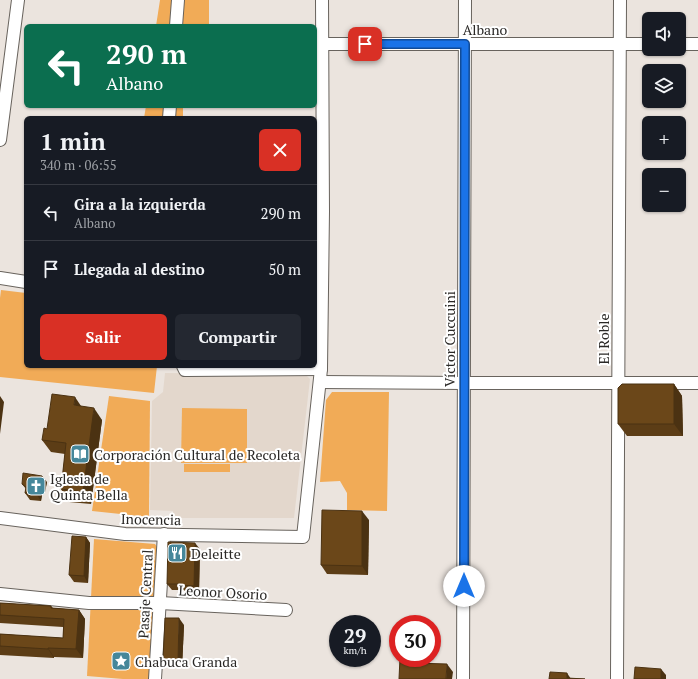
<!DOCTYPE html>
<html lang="es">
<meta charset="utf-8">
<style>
:root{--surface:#171b24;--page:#242831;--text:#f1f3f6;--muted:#9ea1a6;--line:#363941;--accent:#d93025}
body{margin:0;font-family:"PT Serif",serif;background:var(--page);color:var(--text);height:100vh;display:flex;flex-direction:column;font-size:15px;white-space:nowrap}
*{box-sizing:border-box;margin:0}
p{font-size:13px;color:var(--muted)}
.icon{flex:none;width:22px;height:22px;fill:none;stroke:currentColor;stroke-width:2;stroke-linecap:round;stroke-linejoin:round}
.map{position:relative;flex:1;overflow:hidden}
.side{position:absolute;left:24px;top:116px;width:293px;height:252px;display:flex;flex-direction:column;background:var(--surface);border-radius:6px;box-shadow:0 1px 3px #0004}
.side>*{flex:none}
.top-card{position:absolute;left:24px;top:24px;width:293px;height:84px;border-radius:6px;box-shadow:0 1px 3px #0004;background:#0b6e4f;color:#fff;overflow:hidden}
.fabs{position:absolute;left:642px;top:12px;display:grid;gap:8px}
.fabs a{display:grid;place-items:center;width:44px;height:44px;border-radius:6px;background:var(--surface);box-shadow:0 1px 3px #0004;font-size:20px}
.speed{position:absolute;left:329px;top:615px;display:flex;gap:8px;font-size:20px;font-weight:700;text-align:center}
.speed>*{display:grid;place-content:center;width:52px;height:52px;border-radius:50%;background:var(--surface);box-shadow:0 1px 3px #0004;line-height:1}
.speed small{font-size:10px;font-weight:400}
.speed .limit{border:6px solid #d22;background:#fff;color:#111}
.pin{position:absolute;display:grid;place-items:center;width:34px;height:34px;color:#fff;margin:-17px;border-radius:8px;box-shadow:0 2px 6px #0006}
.me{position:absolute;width:44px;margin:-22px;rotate:0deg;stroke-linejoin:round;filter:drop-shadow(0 0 3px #0008)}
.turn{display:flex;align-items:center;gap:14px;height:84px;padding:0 16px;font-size:18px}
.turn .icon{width:52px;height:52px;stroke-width:2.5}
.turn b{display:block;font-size:28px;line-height:34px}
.round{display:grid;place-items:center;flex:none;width:42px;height:42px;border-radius:6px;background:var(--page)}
.head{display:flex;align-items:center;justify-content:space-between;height:68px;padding:0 16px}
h1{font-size:24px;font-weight:800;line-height:30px}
.primary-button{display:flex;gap:8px;margin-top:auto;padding:8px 16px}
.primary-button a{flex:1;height:46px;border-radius:6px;background:var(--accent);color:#fff;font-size:16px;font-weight:800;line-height:46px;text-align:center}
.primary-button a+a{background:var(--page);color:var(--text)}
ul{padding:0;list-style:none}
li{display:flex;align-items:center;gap:12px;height:56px;padding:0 16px;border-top:1px solid var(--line)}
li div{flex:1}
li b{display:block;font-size:15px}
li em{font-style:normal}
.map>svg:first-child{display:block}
.built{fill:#e3d7cc}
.green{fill:#f1ab57}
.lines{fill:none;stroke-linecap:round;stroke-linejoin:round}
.minor-casing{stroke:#68635d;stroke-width:14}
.minor{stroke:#fff;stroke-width:12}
.wall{fill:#5c3d16}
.shaded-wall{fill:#4b3212}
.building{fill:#6b4719;stroke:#4b3212}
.route-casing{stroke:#114b97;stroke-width:10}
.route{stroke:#1a73e8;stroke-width:7}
.labels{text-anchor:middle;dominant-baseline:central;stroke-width:4;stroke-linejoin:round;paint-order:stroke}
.street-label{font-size:14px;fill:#2a2826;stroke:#fff}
.poi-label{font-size:14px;fill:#2a2826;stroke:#fff;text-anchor:start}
</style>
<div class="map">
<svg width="698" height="679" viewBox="0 0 698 679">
<rect width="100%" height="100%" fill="#ebe4de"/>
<polygon class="built" points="165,373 305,374 310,379 294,518 173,518 173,511 150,510 152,401 163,392"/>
<g class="green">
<polygon points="160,0 209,0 209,26 156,26"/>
<polygon points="146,106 183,106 183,118 144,118"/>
<polygon points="1,290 26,293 26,366 157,366 154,393 0,377 0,298"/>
<polygon points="332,392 389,392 387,511 347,510 347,493 340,481 320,482 326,400"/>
<polygon points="109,396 150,401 149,517 92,511"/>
<polygon points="182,408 247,409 247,463 181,463"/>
<rect x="184" y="464" width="46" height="8"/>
<polygon points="94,539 155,544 157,547 149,679 123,679 87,676"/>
</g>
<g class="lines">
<defs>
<g id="minor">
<polyline points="176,26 178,0"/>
<polyline points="322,44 649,44"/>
<polyline points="679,44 698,44"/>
<polyline points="169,118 170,106"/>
<polyline points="0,140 18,0"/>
<polyline points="0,278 26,282"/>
<polyline points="183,366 185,370 321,369"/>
<polyline points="320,382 464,383 698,383"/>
<polyline points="0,518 125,534 303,537 321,369 323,211 322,0"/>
<polyline points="0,594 89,603 160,603 286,610"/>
<polyline points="155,679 164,534"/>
<polyline points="463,679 465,0"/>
<polyline points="617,679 620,0"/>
</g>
</defs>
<use href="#minor" class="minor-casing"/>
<use href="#minor" class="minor"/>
</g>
<g class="wall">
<polygon points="674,384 682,396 683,436 627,436 618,424"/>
<polygon points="81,406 102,420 91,504 69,502 61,489 65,454 51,452 42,440 47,429"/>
<polygon points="47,482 45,492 42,495 41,501 30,500 25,493 26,489 22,484"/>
<polygon points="369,520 368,575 327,574 321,565"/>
<polygon points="86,537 90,543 88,583 74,582 69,575"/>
<polygon points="200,549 199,592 186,592 184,590 172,590 167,584"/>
<polygon points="0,603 51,606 53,608 79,610 85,619 83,658 54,657 54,658 0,655 0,634 63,638 63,627 0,623"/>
<polygon points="184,625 182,668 168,668 163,661"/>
</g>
<g class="shaded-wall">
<polygon points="674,384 682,396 683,436 674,424"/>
<polygon points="0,396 4,402 0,434"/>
<polygon points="75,397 83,409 74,405"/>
<polygon points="94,408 102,420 91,504 83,492"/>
<polygon points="42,476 47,482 45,492 41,486"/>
<polygon points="38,488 42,495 41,501 37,495"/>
<polygon points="362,511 369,520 368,575 362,566"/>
<polygon points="86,537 90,543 88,583 84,576"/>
<polygon points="195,543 200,549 199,592 194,586"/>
<polygon points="79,610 85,619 83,658 76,649"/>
<polygon points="179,618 184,625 182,668 178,662"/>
<polygon points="48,648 54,657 54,658 48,649"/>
<polygon points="414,658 420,666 414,663"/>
<polygon points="447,664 453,672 452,679 446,679"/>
<polygon points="661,669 666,675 666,679 661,679"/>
<polygon points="567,673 571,679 567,678"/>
</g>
<g class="building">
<polygon points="622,384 674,384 674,424 618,424 618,388"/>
<polygon points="52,394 75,397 74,405 94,408 83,492 61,489 66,443 42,440 44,428 47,429"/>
<polygon points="23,473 42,476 41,486 38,488 37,495 25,493 26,487 22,484"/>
<polygon points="322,510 362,511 362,566 321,565"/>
<polygon points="72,536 86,537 84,576 69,575"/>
<polygon points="168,542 195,543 194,586 181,585 181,584 167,584"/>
<polygon points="0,603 51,606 51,608 79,610 76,649 48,648 48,649 0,646 0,634 63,638 64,619 0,615"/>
<polygon points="165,618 179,618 178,662 163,661"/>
<polygon points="400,658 414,658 414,663 447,664 446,679 399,679"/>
<polygon points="635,667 661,669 661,679 634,679"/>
<polygon points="550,672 567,673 567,678 585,679 549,679"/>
</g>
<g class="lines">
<defs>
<polyline id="route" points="365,44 465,44 464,586"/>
</defs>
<use href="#route" class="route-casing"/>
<use href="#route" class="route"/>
</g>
<defs>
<symbol id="library-square" viewBox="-11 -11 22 22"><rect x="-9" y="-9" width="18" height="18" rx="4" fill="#46879a" stroke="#fff"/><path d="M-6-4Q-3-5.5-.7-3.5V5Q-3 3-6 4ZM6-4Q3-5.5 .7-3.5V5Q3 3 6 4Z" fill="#fff"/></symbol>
<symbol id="church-square" viewBox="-11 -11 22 22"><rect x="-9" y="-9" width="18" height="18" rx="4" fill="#46879a" stroke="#fff"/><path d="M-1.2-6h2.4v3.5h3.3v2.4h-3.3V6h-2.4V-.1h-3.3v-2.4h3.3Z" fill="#fff"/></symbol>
<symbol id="restaurant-square" viewBox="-11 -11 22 22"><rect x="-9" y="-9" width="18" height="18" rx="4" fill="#46879a" stroke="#fff"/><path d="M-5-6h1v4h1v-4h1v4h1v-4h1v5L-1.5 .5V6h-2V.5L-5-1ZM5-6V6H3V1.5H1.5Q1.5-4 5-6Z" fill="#fff"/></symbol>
<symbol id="sight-square" viewBox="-11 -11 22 22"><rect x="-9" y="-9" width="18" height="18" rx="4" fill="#46879a" stroke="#fff"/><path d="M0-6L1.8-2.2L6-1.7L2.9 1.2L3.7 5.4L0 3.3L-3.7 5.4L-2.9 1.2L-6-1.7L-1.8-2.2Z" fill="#fff"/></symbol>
</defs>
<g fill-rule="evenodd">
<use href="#library-square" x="69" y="443" width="22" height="22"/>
<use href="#church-square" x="25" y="475" width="22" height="22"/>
<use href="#restaurant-square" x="166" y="542" width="22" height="22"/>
<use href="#sight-square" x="110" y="650" width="22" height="22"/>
</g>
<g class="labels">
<g class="street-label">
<text x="485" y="29">Albano</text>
<text transform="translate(449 339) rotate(-90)">Víctor Cuccuini</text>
<text transform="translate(603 339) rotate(-90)">El Roble</text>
<text transform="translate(151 519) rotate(1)">Inocencia</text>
<text transform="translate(223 592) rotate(3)">Leonor Osorio</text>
<text transform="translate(145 594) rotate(-87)">Pasaje Central</text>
</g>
<g class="poi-label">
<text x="94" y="454">Corporación Cultural de Recoleta</text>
<text x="50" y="478">Iglesia de<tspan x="50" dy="16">Quinta Bella</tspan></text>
<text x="191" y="553">Deleitte</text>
<text x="135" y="661">Chabuca Granda</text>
</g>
</g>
</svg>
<div class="fabs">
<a><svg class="icon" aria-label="sound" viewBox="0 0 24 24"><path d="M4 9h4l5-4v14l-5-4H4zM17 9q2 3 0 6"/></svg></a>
<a><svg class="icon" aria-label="layers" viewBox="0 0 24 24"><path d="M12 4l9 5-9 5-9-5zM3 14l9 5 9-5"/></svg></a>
<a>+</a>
<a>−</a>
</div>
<div class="speed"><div>29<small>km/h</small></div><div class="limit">30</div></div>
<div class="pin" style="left:365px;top:44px;background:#d93025"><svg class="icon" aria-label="arrive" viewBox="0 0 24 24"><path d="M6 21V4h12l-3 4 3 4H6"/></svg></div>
<svg class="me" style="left:464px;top:586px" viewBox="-20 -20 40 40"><circle r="19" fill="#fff"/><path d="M0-13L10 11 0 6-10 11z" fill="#1a73e8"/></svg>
<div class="top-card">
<div class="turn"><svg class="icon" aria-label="left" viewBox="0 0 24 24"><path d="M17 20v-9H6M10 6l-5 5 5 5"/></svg><div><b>290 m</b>Albano</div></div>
</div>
<section class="side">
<div class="head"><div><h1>1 min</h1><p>340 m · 06:55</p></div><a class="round" style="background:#d93025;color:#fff"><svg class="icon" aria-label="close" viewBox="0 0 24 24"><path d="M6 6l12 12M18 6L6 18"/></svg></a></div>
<ul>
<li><svg class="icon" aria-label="left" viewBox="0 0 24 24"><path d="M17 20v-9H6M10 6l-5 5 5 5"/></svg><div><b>Gira a la izquierda</b><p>Albano</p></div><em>290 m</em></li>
<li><svg class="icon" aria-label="arrive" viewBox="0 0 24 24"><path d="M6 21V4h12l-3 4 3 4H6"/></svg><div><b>Llegada al destino</b></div><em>50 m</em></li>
</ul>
<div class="primary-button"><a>Salir</a><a>Compartir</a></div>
</section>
</div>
